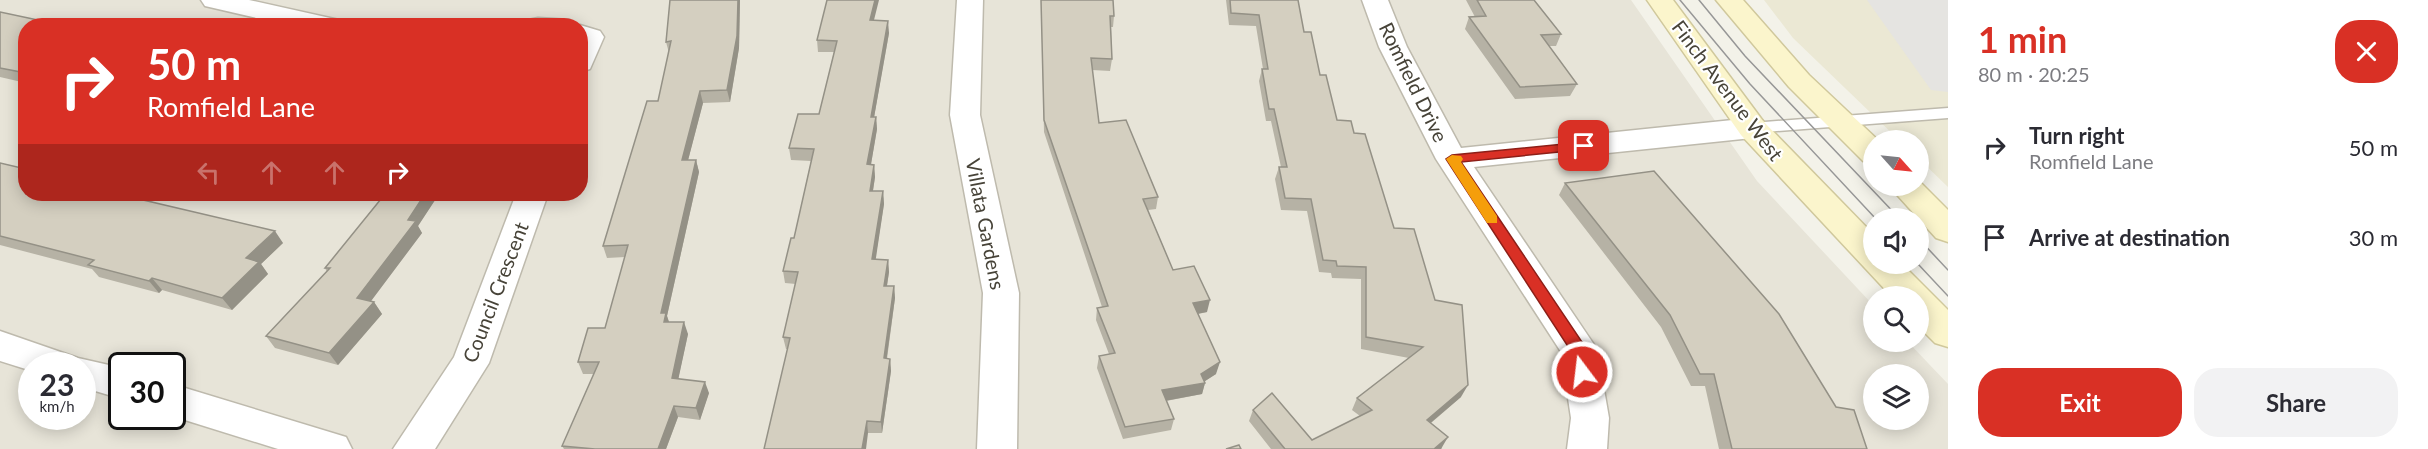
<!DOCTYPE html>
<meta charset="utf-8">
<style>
:root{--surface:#fff;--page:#f2f2f3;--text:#2b2b33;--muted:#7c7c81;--accent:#d93025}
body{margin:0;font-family:Lato,sans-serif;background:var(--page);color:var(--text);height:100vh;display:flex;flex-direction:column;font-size:22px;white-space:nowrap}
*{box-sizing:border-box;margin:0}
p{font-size:20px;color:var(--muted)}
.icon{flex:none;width:33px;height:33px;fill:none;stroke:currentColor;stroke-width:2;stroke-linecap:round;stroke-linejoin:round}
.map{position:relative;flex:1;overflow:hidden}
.panel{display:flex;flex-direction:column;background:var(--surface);width:480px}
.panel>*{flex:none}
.banner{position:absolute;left:18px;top:18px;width:570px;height:183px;border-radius:24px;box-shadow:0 3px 15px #0003;background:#d93025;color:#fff;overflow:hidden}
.needle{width:39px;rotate:117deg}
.fabs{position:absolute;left:1863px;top:130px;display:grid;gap:12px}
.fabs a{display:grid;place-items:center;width:66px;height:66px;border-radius:50%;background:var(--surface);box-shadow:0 3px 15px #0003;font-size:30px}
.speed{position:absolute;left:18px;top:352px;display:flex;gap:12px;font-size:30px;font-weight:700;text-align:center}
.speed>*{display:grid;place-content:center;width:78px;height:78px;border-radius:50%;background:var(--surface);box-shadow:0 3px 15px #0003;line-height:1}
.speed small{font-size:15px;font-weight:400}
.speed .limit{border:3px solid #111;border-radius:9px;background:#fff;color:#111}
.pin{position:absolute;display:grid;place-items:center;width:51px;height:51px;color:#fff;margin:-26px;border-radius:12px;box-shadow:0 3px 9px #0006}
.me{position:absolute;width:66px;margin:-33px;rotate:345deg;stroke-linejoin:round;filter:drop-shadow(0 0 4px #0008)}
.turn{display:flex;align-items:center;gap:21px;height:126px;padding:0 30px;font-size:27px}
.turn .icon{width:78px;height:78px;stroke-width:2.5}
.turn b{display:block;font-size:42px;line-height:51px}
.lanes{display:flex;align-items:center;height:57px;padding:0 30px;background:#0003;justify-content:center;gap:30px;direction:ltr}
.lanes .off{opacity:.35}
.round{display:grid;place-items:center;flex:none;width:63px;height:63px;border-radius:24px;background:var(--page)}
.summary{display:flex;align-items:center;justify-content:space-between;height:102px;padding:0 30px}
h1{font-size:36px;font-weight:700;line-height:45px;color:var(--accent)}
.cta{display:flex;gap:12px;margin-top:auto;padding:12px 30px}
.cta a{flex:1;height:69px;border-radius:24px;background:var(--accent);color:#fff;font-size:24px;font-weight:700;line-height:69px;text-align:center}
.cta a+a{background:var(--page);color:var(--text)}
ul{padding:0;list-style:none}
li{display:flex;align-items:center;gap:18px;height:90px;padding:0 30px}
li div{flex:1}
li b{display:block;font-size:22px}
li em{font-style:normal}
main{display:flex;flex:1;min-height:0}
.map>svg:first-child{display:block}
.residential{fill:#e7e4d8;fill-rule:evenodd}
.education{fill:#ebe8d4}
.parking{fill:#e5e4e1}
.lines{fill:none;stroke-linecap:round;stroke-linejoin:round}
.service-casing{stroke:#bebaad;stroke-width:3}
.minor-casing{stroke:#bebaad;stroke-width:3}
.secondary-casing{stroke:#d0c89c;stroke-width:3}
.service{fill:#fff;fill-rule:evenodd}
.minor{fill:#fff;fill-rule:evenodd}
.secondary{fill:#fbf5cc;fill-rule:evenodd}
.tram{stroke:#979797;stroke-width:1.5}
.wall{fill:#b6b2a5}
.shaded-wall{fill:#949186}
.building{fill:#d4cfc0;stroke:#949186;stroke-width:1.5}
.route{fill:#d93025;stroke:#8d1f18;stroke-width:1.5}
.slow{fill:#f59e0b}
.labels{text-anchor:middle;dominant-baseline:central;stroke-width:4.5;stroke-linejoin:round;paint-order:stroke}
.street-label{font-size:20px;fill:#474338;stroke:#fff}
</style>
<main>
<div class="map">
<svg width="1948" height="449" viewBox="0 0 1948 449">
<rect width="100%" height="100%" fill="#f3f2e9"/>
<path class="residential" d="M0 0H1631L1757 181 1873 305 1874 342H1908L1948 384V449H0ZM26 26H580V194H26ZM32 366H82V417H32ZM122 366H172V417H122ZM1874 375H1918V420H1874Z"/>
<polygon class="education" points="1764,0 1948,0 1948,187 1919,159 1918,141 1900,141 1793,38"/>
<polygon class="parking" points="1867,0 1948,0 1948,92 1931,90"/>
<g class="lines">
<defs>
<polygon id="service" points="1948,108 1948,118 1752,133 1744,128 1752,123"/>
<g id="minor">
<polygon points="201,0 249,0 339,20 342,26 291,26 205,6"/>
<polygon points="957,0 983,0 980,115 1019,293 1017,449 977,449 983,293 950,115"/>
<polygon points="1362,0 1388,0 1407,47 1461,148 1752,118 1763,121 1767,128 1763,135 1752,138 1474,167 1597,349 1609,418 1607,449 1567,449 1571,418 1561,352 1436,159 1379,47"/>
<polygon points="538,18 570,20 573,26 525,26 528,20"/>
<polygon points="580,25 600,31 604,37 590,69 580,72 580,26 577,26"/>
<polygon points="516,194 548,194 489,363 435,449 393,449 454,357"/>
<polygon points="0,331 78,358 122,368 122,399 82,387 82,366 32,366 32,371 0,361"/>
<polygon points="172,384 346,437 352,449 278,449 172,416"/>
</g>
<g id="secondary">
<polygon points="1647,0 1673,0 1763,121 1874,235 1874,264 1902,264 1948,310 1948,347 1935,343 1918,326 1918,297 1892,297 1741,135"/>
<polygon points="1716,0 1743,0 1809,75 1879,141 1874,141 1874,164 1863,161 1789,87"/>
<polygon points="1918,180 1948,210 1948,242 1936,238 1889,186 1918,186"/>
</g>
</defs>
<use href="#service" class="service-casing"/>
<use href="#minor" class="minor-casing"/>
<use href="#secondary" class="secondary-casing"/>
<use href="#service" class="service"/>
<use href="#minor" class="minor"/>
<use href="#secondary" class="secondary"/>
<g class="tram">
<polyline points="1680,0 1750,84 1876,219"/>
<polyline points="1699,0 1745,56 1900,219"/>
<polyline points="1918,238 1948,270"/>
<polyline points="1918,264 1948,296"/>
</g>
</g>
<g class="wall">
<polygon points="670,0 740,0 739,48 730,102 703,103 688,160 696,160 699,172 667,316 669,322 688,334 678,379 709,393 700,420 678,417 666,449 564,449 562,446 594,374 583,374 578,362 605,328 625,257 607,258 603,246 658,101 669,53 666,42"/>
<polygon points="1041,0 1113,0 1114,16 1113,27 1111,27 1112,59 1110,71 1092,70 1099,123 1158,197 1156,209 1148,210 1173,270 1207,312 1198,314 1216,374 1205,381 1205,383 1202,394 1166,401 1174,419 1171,430 1123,439 1097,368 1099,356 1109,354 1096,320 1097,308 1102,307 1044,132"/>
<polygon points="1226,0 1298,0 1304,32 1337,120 1354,133 1394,228 1461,397 1431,423 1442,448 1441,449 1271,449 1249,421 1253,410 1312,440 1360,416 1352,410 1357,398 1409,358 1361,349 1361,279 1332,278 1331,273 1319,272 1307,211 1281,210 1275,179 1279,167 1281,167 1271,121 1266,121 1259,81 1262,69 1263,69 1256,26 1229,25"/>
<polygon points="1466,0 1534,0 1561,34 1556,46 1549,46 1577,84 1570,96 1515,99 1465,29 1469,17 1475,17"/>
<polygon points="0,12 26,26 26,83 0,77"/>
<polygon points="874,20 889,33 874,117 876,117 877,129 871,164 874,165 875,177 873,191 883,191 884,204 875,260 888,260 889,272 887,286 894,286 895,298 887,359 890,359 891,371 882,433 868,433 787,349 786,349 783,337 796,284 785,283 783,271 794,238 811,161 791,160 789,148 819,114 834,52 818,52 817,40"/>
<polygon points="0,163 26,194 144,194 150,201 283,243 261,264 268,274 232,310 162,290 159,293 99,277 92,269 0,245"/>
<polygon points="1565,183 1836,407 1867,449 1719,449 1705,386 1691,386 1661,327 1559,195"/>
<polygon points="385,194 439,194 418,226 422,233 371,301 374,302 382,314 338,365 275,348 266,336 327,272 325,268"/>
</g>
<g class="shaded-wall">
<polygon points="738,0 740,0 739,48 730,102 727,90"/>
<polygon points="875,0 879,0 871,32 870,20"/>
<polygon points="888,21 889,33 872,129 871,117"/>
<polygon points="700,91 703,103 685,172 682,160"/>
<polygon points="876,117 877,129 869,176 867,164"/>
<polygon points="696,160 699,172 667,316 670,325 668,334 661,313"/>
<polygon points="874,165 875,177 871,203 870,191"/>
<polygon points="883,191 884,204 874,271 872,259"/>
<polygon points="133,194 144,194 154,207 149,211"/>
<polygon points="425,194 439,194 418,226 422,233 365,309 357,298"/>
<polygon points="275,231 283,243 261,264 268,274 232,310 222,298 246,258"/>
<polygon points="888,260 889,272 885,298 884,286"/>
<polygon points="152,278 162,290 159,293 149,281"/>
<polygon points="894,286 895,298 885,370 884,358"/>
<polygon points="1210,300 1207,312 1191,315 1193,303"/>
<polygon points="374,302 382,314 338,365 329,353"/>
<polygon points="684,322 688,334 676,390 672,378"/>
<polygon points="890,359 891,371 882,433 881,422"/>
<polygon points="1220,362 1216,374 1202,383 1205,383 1202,394 1159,402 1162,390 1201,374"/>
<polygon points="705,382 709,393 700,420 696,408"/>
<polygon points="1468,385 1461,397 1421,431 1427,420"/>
<polygon points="674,406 678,417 666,449 658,449"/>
<polygon points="867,421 868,433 866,449 862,449"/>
<polygon points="1448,437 1441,449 1434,449"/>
</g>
<g class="building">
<polygon points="670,0 738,0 737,36 727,90 700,91 682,160 696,160 661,313 666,313 664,322 684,322 672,378 705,382 696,408 674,406 658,449 595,449 562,446 599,362 578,362 588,328 605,328 628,245 603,246 647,101 658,101 671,41 666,42"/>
<polygon points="827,0 875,0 870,20 888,21 871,117 876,117 867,164 874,165 870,191 883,191 872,259 888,260 884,286 894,286 884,358 890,359 881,422 867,421 862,449 764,449 790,338 783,337 798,272 783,271 791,238 794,238 814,149 789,148 798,114 819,114 837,41 817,40"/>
<polygon points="1041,0 1113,0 1114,16 1110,16 1112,59 1091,58 1099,123 1126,120 1158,197 1143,199 1173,270 1194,266 1210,300 1193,303 1220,362 1201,374 1205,383 1162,390 1174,419 1125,427 1099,356 1115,353 1097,308 1108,306 1044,120"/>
<polygon points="1230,0 1298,0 1304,32 1311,32 1320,75 1326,75 1337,120 1351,121 1354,133 1365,134 1394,228 1414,229 1435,300 1462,305 1468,385 1427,420 1448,437 1434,449 1285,449 1253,410 1272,393 1312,440 1372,410 1357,398 1423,347 1366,337 1366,267 1337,266 1336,261 1323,260 1311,199 1285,198 1279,167 1287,167 1274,109 1269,109 1262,69 1268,69 1259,15 1231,13"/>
<polygon points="1477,0 1534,0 1561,34 1541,35 1577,84 1520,87 1469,17 1486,16"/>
<polygon points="0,12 66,26 26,26 26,73 0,68"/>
<polygon points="0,163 26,169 26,194 144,194 139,199 275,231 246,258 259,262 222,298 152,278 149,281 88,265 94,260 0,236"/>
<polygon points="1654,171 1779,314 1836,407 1854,410 1867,449 1732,449 1714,374 1700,374 1670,315 1565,183"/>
<polygon points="385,194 425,194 408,220 416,221 357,298 374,302 329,353 266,336 330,268 325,268"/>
<polygon points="1239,445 1241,449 1226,449"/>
</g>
<polygon class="route" points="1584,142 1591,146 1589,149 1461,162 1584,345 1590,372 1582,379 1575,372 1571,351 1446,159 1452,155"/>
<polygon class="slow" points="1452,155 1461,156 1463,159 1461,162 1497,216 1497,223 1487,223 1446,159"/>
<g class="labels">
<g class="street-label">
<text transform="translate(1414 82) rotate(64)">Romfield Drive</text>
<text transform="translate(1728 90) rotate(53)">Finch Avenue West</text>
<text transform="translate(986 224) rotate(79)">Villata Gardens</text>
<text transform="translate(495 292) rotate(-69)">Council Crescent</text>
</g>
</g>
</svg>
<div class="fabs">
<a><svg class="needle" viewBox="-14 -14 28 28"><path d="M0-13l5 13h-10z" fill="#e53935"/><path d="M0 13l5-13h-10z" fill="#7c7c81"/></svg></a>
<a><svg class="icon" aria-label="sound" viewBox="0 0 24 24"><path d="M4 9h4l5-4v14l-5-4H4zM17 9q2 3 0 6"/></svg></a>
<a><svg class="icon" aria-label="search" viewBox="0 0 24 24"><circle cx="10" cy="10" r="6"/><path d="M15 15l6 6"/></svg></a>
<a><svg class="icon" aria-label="layers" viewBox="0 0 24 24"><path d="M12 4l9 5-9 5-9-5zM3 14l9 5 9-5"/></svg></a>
</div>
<div class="speed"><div>23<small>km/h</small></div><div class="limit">30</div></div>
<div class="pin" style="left:1584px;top:146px;background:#d93025"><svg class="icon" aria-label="arrive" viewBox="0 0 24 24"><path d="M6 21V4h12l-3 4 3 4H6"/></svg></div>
<svg class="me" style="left:1582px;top:372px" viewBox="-20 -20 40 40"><circle r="17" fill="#d93025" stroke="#fff" stroke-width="3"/><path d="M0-11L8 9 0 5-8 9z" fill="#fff"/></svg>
<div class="banner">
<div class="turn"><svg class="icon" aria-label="right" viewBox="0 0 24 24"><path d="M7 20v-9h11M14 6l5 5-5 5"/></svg><div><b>50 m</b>Romfield Lane</div></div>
<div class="lanes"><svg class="icon off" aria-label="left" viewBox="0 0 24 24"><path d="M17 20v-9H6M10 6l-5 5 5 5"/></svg><svg class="icon off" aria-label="ahead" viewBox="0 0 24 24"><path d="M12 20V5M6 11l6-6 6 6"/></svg><svg class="icon off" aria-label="ahead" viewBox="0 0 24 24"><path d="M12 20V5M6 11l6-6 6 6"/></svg><svg class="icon" aria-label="right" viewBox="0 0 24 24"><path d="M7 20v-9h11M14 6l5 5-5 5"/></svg></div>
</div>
</div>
<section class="panel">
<div class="summary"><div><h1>1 min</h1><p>80 m · 20:25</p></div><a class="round" style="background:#d93025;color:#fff"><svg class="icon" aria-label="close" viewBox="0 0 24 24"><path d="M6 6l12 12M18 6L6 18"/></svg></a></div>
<ul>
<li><svg class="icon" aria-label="right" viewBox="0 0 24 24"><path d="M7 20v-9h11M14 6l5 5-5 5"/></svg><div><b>Turn right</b><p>Romfield Lane</p></div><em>50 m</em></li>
<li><svg class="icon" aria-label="arrive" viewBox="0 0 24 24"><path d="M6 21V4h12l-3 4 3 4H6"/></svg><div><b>Arrive at destination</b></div><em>30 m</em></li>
</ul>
<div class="cta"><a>Exit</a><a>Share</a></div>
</section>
</main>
